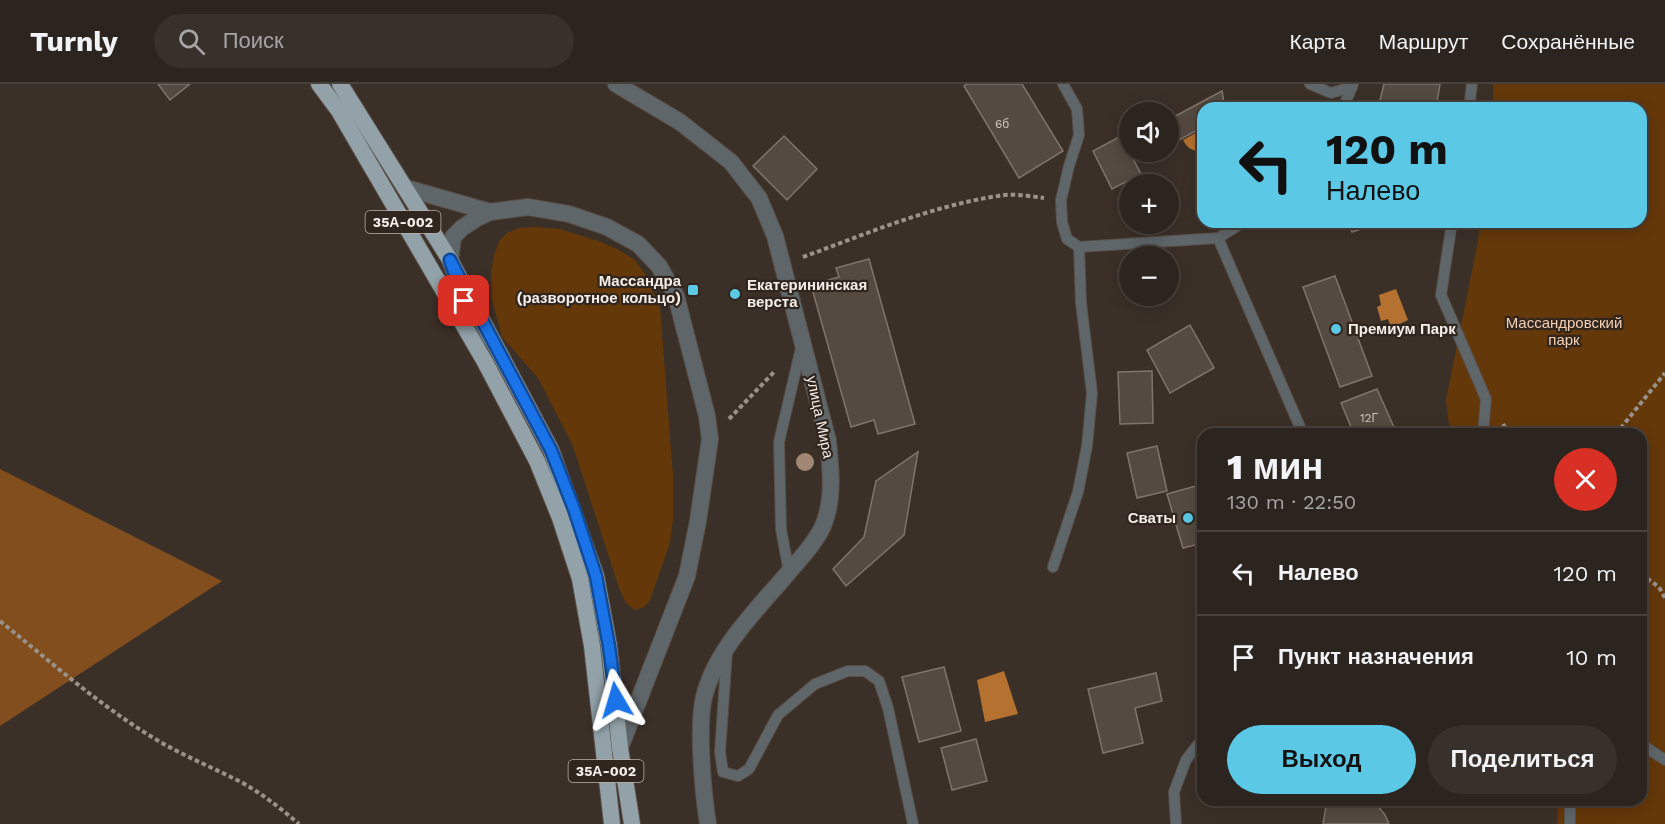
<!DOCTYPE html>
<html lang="ru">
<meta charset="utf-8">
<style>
:root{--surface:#2c241e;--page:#38302b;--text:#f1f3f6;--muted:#a6a4a4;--line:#48413c;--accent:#5bc8e6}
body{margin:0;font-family:"Work Sans",sans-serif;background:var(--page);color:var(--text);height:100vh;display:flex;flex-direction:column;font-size:22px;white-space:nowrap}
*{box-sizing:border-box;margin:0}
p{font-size:20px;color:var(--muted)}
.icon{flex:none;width:33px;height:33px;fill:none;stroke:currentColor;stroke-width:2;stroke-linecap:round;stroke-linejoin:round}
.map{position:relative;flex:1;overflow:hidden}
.sheet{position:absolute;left:1197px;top:344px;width:450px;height:378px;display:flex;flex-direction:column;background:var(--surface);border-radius:18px;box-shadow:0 3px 15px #0003,0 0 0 2px var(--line)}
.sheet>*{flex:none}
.top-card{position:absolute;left:1197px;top:18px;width:450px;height:126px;border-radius:18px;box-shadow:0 3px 15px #0003,0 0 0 2px var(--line);background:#5bc8e6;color:#111;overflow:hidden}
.controls{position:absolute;left:1119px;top:18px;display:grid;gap:12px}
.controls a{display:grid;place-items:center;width:60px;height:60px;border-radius:50%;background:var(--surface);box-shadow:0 3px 15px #0003,0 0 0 2px var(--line);font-size:30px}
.pin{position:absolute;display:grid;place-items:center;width:51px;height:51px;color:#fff;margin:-26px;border-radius:12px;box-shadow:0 3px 9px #0006}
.me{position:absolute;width:66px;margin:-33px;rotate:353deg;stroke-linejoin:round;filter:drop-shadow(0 0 4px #0008)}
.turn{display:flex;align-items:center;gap:21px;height:126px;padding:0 30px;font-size:27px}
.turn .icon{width:78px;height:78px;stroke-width:2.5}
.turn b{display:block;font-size:42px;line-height:51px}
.round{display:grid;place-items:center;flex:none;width:63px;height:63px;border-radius:32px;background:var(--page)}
.overview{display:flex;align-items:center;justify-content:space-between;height:102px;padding:0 30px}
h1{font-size:36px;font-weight:800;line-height:45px}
.cta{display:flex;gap:12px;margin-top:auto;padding:12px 30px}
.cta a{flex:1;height:69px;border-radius:36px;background:var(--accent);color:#111;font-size:24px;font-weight:800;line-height:69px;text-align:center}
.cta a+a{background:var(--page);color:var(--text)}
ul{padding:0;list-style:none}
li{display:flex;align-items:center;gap:18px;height:84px;padding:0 30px;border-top:2px solid var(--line)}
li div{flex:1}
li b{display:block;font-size:22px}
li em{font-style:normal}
header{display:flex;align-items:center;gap:36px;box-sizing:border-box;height:84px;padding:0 30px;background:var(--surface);border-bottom:2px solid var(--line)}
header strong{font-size:28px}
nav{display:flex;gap:33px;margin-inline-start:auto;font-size:21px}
.search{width:420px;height:54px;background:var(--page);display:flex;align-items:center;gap:15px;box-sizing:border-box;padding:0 21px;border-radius:33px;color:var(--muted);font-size:22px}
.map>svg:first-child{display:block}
.green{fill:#653809}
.forest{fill:#824e1d}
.water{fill:#b57130}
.building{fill:#554a41;stroke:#80746a;stroke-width:1.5}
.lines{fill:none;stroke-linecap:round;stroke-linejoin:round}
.service-casing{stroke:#594e47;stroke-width:12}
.minor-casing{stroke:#594e47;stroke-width:18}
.tertiary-casing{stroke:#594e47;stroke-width:18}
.trunk-casing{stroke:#594e47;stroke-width:18}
.path{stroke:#9a928b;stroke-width:4;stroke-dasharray:4.5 3;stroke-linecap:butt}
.service{stroke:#5f6669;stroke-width:10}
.minor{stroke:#5f6669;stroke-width:16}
.tertiary{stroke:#5f6669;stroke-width:16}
.trunk{stroke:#92a2a8;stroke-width:16}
.tree{fill:#a28874}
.route-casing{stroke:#114b97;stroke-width:15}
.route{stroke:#1a73e8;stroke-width:10}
.poi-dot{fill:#5bc8e6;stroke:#31261e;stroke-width:2}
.labels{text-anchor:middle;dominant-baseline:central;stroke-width:4.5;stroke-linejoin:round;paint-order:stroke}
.number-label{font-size:12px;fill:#ccc4be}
.shield{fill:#31261e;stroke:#bab1ab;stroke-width:1.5}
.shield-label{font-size:14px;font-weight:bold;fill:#f4ede8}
.poi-label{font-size:15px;font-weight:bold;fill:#f4ede8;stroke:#31261e;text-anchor:end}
.park-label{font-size:15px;fill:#f6d0b2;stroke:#31261e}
.street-label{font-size:15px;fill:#f4ede8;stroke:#31261e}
</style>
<header>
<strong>Turnly</strong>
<div class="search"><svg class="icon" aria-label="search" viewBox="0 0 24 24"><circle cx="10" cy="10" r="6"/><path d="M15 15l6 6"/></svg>Поиск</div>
<nav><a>Карта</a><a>Маршрут</a><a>Сохранённые</a></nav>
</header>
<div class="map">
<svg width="1665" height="740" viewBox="0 0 1665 740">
<rect width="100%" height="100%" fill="#3b3028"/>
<g class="green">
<polygon points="1493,0 1665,0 1665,740 1557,740 1558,716 1641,716 1641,350 1450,349 1446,316 1478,157 1480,138 1641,138 1641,24 1493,24"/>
<polygon points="535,143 560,145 598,157 617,165 635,176 645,190 660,223 673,392 673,435 670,459 650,516 644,523 635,526 626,519 619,504 573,362 538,294 502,253 492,216 491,189 494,171 500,156 507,149 519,144"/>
</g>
<polygon class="forest" points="0,385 222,497 0,642"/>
<g class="water">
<path d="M1203 45V67C1192 67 1188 65 1183 56Z"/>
<polygon points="1396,205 1408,236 1391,244 1388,235 1381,237 1377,223 1381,221 1379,211"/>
<polygon points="1004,587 1018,630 985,638 977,596"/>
</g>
<g class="building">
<polygon points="158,0 190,0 170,16"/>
<polygon points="967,0 1022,0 1063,67 1019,94 964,2"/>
<polygon points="1384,0 1440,0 1436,24 1378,24"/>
<polygon points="1222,7 1225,24 1203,24 1203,43 1168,62 1168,36"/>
<polygon points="784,52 817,85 787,116 753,82"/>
<polygon points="1121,52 1141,90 1112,105 1093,67"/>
<polygon points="1142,68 1159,68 1146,75"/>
<polygon points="1348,138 1383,138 1352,148"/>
<polygon points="869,175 915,340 878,350 874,336 851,343 811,201 839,193 836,184"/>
<polygon points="1335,192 1372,292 1340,303 1303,203"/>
<polygon points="1190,241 1214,284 1170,309 1147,266"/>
<polygon points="1152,287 1153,339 1120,340 1118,288"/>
<polygon points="1377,305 1397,350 1354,350 1341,319"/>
<polygon points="1157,362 1167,407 1137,414 1127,369"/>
<polygon points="918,368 904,451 846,502 833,485 864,453 876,397"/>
<polygon points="1203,400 1203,459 1183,464 1167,410"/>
<polygon points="944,583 961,647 919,658 902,593"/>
<polygon points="1156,589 1162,617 1135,624 1143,659 1103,669 1088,605"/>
<polygon points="976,655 987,697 952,706 941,664"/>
<polygon points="1327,716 1373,716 1385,731 1389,740 1323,740"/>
</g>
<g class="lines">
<defs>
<g id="service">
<polyline points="1310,0 1331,9 1352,3 1353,0"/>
<polyline points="1343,24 1352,3"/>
<polyline points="1469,24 1472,0"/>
<polyline points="1244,138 1218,154 1303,350"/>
<polyline points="1452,138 1441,211 1486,315 1483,350"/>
<polyline points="1079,163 1218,154"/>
<polyline points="1053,483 1078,408 1087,362 1092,309 1081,219 1079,163 1067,155 1062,138 1061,116 1069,82 1079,51 1077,25 1063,0"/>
<polyline points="789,488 781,445 779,358 801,264"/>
<polyline points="727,567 720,668 723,688 738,692 749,685 778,631 815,600 848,587 865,587 879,597 888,624 913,740"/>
<polyline points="1641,660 1665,676"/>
<polyline points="1570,716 1570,740"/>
<polyline points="1176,740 1174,708 1186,676 1203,654"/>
</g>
<path id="minor" d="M616 0 680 38 731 78 759 114 775 152 828 357C831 386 834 416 823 442 816 457 804 471 793 483 761 522 716 563 704 613 697 643 703 709 708 740"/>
<g id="tertiary">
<polyline points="406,104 490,128"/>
<polyline points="478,258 450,176 453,153 462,144 477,134 490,128 528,123 569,130 607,143 638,160 659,182 676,212 707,332 710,355 698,437 687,492 620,664"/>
</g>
<g id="trunk">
<polyline points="319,0 339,27 485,278 537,377 560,434 580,495 592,562 612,740"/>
<polyline points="340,0 450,176 551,366 596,492 609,562 620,664 632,740"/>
</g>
</defs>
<use href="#service" class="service-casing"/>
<use href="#minor" class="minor-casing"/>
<use href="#tertiary" class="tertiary-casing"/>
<use href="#trunk" class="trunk-casing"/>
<g class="path">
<path d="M803 173C866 150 931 122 998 112 1012 109 1029 112 1044 114"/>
<polyline points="729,335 775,287"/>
<polyline points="1503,340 1509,350"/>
<polyline points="1616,350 1665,289"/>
<polyline points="1641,490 1659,503 1665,514"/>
<path d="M0 537C51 578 100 622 157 656 182 671 209 682 235 695 259 707 279 723 299 740"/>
</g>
<use href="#service" class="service"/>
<use href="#minor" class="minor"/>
<use href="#tertiary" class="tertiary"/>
<use href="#trunk" class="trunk"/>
</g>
<circle class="tree" cx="805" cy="378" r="9"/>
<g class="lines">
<defs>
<polyline id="route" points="464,217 450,176 551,366 574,425 596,492 609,562 616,616"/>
</defs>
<use href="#route" class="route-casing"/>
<use href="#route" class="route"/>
</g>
<g class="poi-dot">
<rect x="687" y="200" width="12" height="12" rx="3"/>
<circle cx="735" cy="210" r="6"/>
<circle cx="1336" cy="245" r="6"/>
<circle cx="1188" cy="434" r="6"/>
</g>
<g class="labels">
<g class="number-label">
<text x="1002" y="40">6б</text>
<text x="1369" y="334">12Г</text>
</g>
<g class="shield">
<rect x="365.5" y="127" width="75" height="22" rx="4.5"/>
<rect x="568.5" y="676" width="75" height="22" rx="4.5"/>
</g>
<g class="shield-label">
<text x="403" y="138">35А-002</text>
<text x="606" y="687">35А-002</text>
</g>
<g class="poi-label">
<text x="681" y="197">Массандра<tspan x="681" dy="17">(разворотное кольцо)</tspan></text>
<text x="747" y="201" text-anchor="start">Екатерининская<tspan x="747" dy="17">верста</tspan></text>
<text x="1348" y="245" text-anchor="start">Премиум Парк</text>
<text x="1176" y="434">Сваты</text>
</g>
<g class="park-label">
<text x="1564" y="239">Массандровский<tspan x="1564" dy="17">парк</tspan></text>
</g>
<g class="street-label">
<text transform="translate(820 333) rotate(78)">улица Мира</text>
</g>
</g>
</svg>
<div class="controls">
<a><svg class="icon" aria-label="sound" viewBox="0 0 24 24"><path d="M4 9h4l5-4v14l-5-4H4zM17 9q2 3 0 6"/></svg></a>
<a>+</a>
<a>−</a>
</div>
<div class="pin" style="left:464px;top:217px;background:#d93025"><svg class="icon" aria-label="arrive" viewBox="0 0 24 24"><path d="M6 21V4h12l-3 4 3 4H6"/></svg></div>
<svg class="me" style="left:616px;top:616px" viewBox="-20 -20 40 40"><path d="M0-17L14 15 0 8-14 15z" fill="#1a73e8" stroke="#fff" stroke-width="4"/></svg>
<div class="top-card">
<div class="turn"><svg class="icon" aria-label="left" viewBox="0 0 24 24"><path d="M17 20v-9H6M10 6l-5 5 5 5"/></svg><div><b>120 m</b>Налево</div></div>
</div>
<section class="sheet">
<div class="overview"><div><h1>1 мин</h1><p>130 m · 22:50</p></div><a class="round" style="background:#d93025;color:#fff"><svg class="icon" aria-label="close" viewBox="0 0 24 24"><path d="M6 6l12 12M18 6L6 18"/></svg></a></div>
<ul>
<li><svg class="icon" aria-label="left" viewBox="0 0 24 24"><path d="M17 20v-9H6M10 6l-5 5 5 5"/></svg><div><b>Налево</b></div><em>120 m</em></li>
<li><svg class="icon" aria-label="arrive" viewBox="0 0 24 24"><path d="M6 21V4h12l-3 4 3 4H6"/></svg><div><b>Пункт назначения</b></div><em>10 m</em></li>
</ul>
<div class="cta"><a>Выход</a><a>Поделиться</a></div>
</section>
</div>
